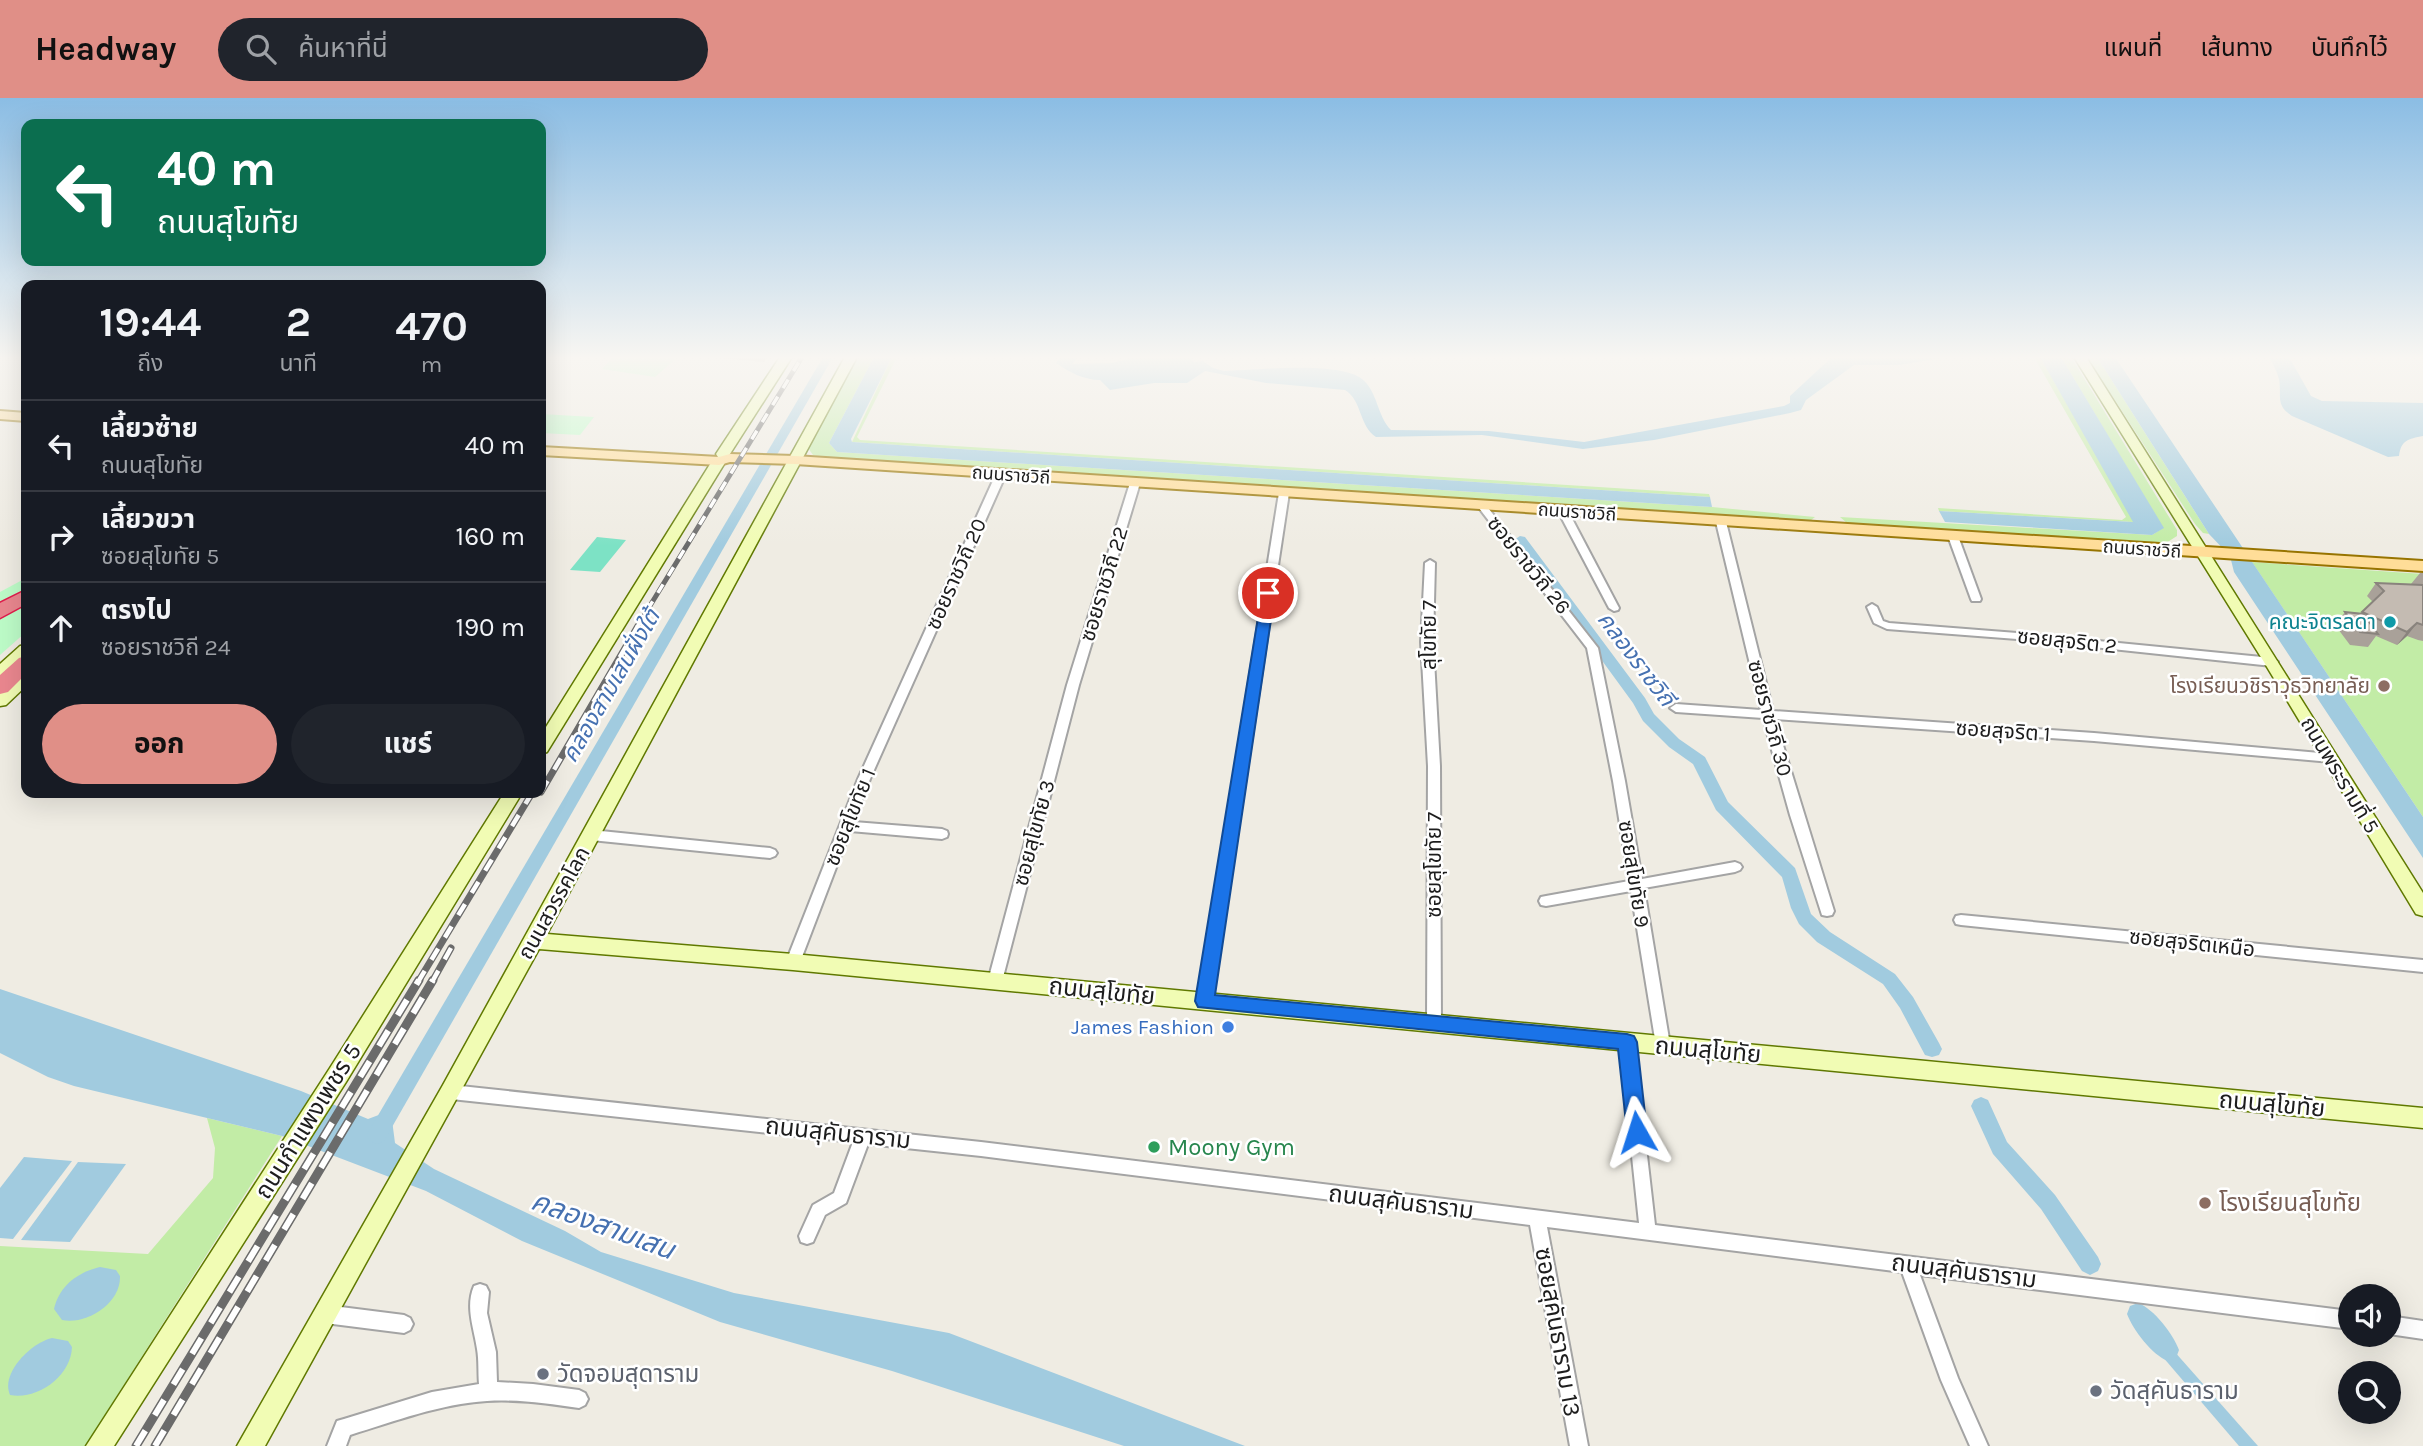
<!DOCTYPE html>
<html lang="th">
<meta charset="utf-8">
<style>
:root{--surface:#171b24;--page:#20242c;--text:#f1f3f6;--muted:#9ea1a6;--line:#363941;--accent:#e08f87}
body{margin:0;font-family:Karla,"Noto Sans Thai",sans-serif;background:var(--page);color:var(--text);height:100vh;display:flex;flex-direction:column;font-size:26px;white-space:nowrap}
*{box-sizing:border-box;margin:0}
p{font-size:23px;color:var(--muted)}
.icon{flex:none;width:38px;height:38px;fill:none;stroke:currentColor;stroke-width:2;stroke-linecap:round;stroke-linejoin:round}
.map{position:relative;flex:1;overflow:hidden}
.details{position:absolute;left:21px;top:182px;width:525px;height:518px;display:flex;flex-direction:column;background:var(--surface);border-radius:14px;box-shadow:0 7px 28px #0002}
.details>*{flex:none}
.top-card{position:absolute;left:21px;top:21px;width:525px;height:147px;border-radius:14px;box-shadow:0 7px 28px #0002;background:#0b6e4f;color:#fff;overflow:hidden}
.tools{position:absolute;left:2338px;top:1186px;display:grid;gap:14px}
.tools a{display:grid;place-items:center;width:63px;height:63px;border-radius:50%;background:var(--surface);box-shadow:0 7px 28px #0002;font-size:35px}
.pin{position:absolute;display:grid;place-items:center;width:60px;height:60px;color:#fff;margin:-30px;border:4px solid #fff;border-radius:50%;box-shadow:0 2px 7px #0007}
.me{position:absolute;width:77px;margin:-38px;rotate:354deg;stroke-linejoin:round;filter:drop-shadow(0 0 5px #0008)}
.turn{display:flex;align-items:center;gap:24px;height:147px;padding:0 21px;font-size:32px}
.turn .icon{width:91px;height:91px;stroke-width:2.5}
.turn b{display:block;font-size:49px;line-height:60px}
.eta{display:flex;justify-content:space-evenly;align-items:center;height:119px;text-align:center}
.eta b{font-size:42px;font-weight:700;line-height:49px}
.primary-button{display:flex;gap:14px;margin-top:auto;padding:14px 21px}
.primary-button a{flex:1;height:80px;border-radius:42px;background:var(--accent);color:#111;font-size:28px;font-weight:700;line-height:80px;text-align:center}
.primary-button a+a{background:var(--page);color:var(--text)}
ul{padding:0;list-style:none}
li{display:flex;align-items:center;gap:21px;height:91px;padding:0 21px;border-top:2px solid var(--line)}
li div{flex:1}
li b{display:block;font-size:26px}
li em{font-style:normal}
header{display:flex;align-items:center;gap:42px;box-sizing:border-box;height:98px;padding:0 35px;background:var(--accent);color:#111}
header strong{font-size:33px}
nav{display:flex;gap:38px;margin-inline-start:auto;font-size:24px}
.search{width:490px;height:63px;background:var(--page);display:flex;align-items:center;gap:18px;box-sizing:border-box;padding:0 24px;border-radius:38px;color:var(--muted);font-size:26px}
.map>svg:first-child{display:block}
.grass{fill:#c2eca6}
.park{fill:#bdfcc8}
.pitch{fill:#7de2c5}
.water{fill:#a1cbdf}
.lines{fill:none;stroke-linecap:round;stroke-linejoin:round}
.canal{fill:#a1cbdf;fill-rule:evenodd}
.street-casing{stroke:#a4a4a4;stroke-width:4}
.secondary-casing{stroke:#607900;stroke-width:3}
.primary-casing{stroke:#977400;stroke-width:4}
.highway-casing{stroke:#e11c4c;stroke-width:3}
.street{fill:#fff;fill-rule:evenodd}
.secondary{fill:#f1fcb4;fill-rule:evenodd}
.primary{fill:#ffdd98;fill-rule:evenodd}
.highway{fill:#ea878f;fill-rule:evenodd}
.rail-far2-casing{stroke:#6b6b6b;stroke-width:5}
.rail-far1-casing{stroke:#6b6b6b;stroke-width:7}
.rail-casing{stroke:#6b6b6b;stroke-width:9}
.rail-far2{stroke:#fff;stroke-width:3.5;stroke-dasharray:10;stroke-linecap:butt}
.rail-far1{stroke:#fff;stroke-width:4.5;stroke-dasharray:13;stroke-linecap:butt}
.rail{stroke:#fff;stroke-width:6;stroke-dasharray:18;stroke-linecap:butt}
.wall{fill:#a9a199}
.shaded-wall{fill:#89837d}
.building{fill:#c4bbb2;stroke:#89837d;stroke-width:2}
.route{fill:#1a73e8;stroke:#114b97;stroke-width:2}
.culture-dot{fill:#0f9aa8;stroke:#fff;stroke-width:2.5}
.education-dot{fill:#8d6e63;stroke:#fff;stroke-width:2.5}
.shop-dot{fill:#3f7fe0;stroke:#fff;stroke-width:2.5}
.leisure-dot{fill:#2e9e5b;stroke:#fff;stroke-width:2.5}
.worship-dot{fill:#6b7280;stroke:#fff;stroke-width:2.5}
.labels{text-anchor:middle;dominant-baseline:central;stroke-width:5;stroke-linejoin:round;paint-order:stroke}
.far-street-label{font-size:18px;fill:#1d1d1d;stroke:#fff}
.street-label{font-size:21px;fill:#1d1d1d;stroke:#fff}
.culture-label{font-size:21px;fill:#0d838f;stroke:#fff;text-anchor:end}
.education-label{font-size:21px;fill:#785e54;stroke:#fff;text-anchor:end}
.shop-label{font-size:21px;fill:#366cbe;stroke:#fff;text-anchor:end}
.water-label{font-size:23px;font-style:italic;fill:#4671b1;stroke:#fff}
.near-street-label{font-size:24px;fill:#1d1d1d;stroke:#fff}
.near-leisure-label{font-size:24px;fill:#27864d;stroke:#fff;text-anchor:start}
.near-education-label{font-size:24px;fill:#785e54;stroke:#fff;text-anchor:start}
.near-worship-label{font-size:24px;fill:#5b616d;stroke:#fff;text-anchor:start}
.near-water-label{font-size:28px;font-style:italic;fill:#4671b1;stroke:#fff}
</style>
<header>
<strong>Headway</strong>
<div class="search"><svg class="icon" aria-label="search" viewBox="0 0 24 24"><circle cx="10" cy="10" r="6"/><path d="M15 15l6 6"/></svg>ค้นหาที่นี่</div>
<nav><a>แผนที่</a><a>เส้นทาง</a><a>บันทึกไว้</a></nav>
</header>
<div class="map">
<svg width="2423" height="1348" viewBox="0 0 2423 1348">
<rect width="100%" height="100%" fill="#efece3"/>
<g class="grass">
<polygon points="855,259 874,259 829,345 837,354 1712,409 1815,419 1810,423 1757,420 829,361 813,357 808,350 812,339"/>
<polygon points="892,259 897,259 857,339 860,342 1709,396 1710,399 852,344"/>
<polygon points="2034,259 2040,259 2134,421 2133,424 1939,413 1938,410 2122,422 2126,419"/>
<polygon points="2061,259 2071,259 2177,432 2177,438 2166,445 2159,445 1847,425 1840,419 2152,437 2163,430"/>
<polygon points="2087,259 2097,259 2209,436 2203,435 2195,426"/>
<polygon points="2252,464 2423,476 2423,719"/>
<polygon points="207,1020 282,1038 85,1348 0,1348 0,1148 148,1156 213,1080 215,1050"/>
</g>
<g class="park">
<polygon points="613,259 678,259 655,279 602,271"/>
<polygon points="541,316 594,319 580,337 541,335"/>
<polygon points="26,480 26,534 0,557 0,494"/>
</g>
<polygon class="pitch" points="597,439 626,442 600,474 570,472"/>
<g class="water">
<polygon points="874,259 892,259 851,341 852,344 1710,399 1712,409 837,354 829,345"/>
<path d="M1060 259H1079L1072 266 1112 265 1135 259H1190L1194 264 1203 263 1213 270 1224 273C1255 272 1339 263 1362 281 1378 294 1377 318 1391 332L1489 333 1584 344 1784 308 1790 305V298L1832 259H1949L1899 267H1854L1806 302 1801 312 1790 315 1654 342 1583 351 1482 337 1376 339C1359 328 1362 302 1345 292L1266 285 1205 273 1187 285H1154L1110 292 1100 282C1084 282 1069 274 1056 265Z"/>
<polygon points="2040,259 2061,259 2164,430 2152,437 1945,424 1939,413 2133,424"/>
<polygon points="2097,259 2115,259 2423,719 2423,760 2234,474 2230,458 2209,436"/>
<path d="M2269 259H2289L2311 298 2322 303 2423 305V338C2408 341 2401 342 2399 358L2388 359 2292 318C2275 307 2282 298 2279 281 2277 273 2273 266 2269 259Z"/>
<polygon points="0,891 301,993 368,1021 384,1015 392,1022 395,1045 434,1071 565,1133 601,1154 734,1195 949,1235 1245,1348 1124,1348 892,1273 720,1224 522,1143 426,1093 282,1038 74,988 48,979 0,955"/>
<polygon points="24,1059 72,1063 13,1141 0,1140 0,1090"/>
<polygon points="78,1064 126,1066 70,1144 21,1142"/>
<path d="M100 1169 116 1172 120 1178C121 1205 87 1227 62 1222L54 1211C59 1188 78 1174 100 1169Z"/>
<polygon points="2158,1235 2258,1348 2239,1348 2150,1244"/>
<path d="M52 1240 68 1243 72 1249C71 1278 38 1302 10 1297 0 1274 33 1244 52 1240Z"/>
</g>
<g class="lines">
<g class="canal">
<polygon points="823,259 833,259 384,1043 377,1046 370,1043 367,1037 370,1031"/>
<polygon points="1520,438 1525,439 1645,600 1654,616 1679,641 1705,659 1728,704 1795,770 1811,816 1830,834 1895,876 1913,899 1939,945 1942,951 1939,957 1932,959 1925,957 1900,910 1883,886 1817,844 1799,826 1791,810 1782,779 1716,712 1693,666 1669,649 1643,623 1633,605 1514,442"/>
<polygon points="1981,999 1988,1002 2007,1044 2055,1097 2098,1159 2101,1166 2098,1173 2090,1177 2082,1173 2041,1111 1993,1056 1971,1008 1974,1002"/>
<path d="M2138 1205C2154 1211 2173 1236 2179 1252L2176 1260 2168 1263C2152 1257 2133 1232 2127 1216L2130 1208Z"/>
</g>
<defs>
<g id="street">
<polygon points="1001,373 1006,376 870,681 854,724 942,731 947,733 948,736 947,739 942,741 850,733 800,864 798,868 793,870 788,868 786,864 858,681 996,376"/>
<polygon points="1135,382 1140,385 1079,587 1002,883 1000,887 995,889 990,887 988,883 1067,587 1130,385"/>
<polygon points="1284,392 1289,395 1212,903 1210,907 1205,909 1200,907 1198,903 1279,395"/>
<polygon points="1482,405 1485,406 1598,550 1625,683 1642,781 1735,764 1740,766 1742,769 1740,772 1735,774 1644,790 1670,947 1668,951 1663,953 1658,951 1656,947 1631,793 1546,808 1541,807 1539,803 1541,799 1546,798 1629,783 1613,683 1587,550 1479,410 1479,406"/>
<polygon points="1563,410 1568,413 1619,510 1618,512 1614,513 1609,510 1558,413"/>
<polygon points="1721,421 1726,424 1773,613 2094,635 2331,656 2337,660 2331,664 2094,643 1775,621 1834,813 1832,817 1827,818 1822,817 1790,717 1763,620 1676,614 1670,610 1676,606 1761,612 1716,424"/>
<polygon points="1953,435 1958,438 1981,501 1980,503 1972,503 1971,501 1948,438"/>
<polygon points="1430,462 1435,465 1433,544 1440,668 1441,925 1439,929 1434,931 1429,929 1427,925 1428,668 1421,544 1425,465"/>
<polygon points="1872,506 1877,509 1883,523 1889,525 2017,535 2272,560 2278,564 2272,568 2017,541 1887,531 1874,525 1867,509"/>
<polygon points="591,732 770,750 775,752 777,755 775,758 770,760 591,742 586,740 585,737 586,734"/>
<polygon points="1961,817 2423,862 2423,874 1961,827 1956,826 1954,822 1956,818"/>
<polygon points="1627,938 1632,940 1634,944 1655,1127 2350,1213 2350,1231 1920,1177 1958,1280 1988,1348 1970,1348 1941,1282 1902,1174 1547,1129 1588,1348 1570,1348 1530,1127 981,1058 868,1046 846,1105 825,1117 813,1144 807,1146 801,1144 799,1138 813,1107 834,1095 853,1044 451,1001 446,999 443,994 446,989 451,987 981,1044 1639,1125 1620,944 1622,940"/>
<path d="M480 1186 486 1188 489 1194 487 1215 496 1254 497 1284 533 1286 579 1292 585 1295 588 1301 585 1307 579 1310C549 1306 518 1301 487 1303 440 1306 395 1323 350 1337L346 1348H327L337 1323 344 1321 432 1294 479 1286C478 1274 479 1262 477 1251 474 1230 465 1209 474 1188Z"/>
<polygon points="325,1207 404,1217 410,1220 413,1226 410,1232 404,1235 325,1225 319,1222 316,1216 319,1210"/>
<polygon points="2389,1218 2423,1223 2423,1241 2389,1236"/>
</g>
<g id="secondary">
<polygon points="780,259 792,259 728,359 718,359 716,356"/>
<polygon points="845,259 857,259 547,836 793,856 2423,1010 2423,1030 793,872 539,851 265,1348 237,1348 443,987"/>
<polygon points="2074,259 2086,259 2423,795 2423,818 2416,816 2264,564"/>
<polygon points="719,359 726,363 547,654 541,656 541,637 712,363"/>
<polygon points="26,547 26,560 6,579 0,580 0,566 20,548"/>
<polygon points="26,574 26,588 6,607 0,608 0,594 20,575"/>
<polygon points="504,695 522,695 346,984 114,1348 86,1348 330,970"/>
</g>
<g id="primary">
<polygon points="0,313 26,315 26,323 0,321"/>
<polygon points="541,349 719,359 730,356 795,358 2423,463 2423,473 795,366 730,364 719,367 541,357"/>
</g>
<g id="highway">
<polygon points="26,492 26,506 0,520 0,505"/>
<polygon points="26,558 26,576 8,594 0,596 0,577 19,560"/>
</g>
</defs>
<use href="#street" class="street-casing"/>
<use href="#secondary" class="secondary-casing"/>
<use href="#primary" class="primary-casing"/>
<use href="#highway" class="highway-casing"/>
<use href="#street" class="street"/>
<use href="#secondary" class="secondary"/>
<use href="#primary" class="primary"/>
<use href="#highway" class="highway"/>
<defs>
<polyline id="rail-far2" points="637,529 802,259"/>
<g id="rail-far1">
<polyline points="541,694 638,528"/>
<polyline points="418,884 532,695"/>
<polyline points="432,884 451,850"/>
</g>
<g id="rail">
<polyline points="136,1348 419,882"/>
<polyline points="155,1348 433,882"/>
</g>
</defs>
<use href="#rail-far2" class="rail-far2-casing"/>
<use href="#rail-far1" class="rail-far1-casing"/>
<use href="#rail" class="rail-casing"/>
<use href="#rail-far2" class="rail-far2"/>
<use href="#rail-far1" class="rail-far1"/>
<use href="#rail" class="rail"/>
</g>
<g class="wall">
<polygon points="708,259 767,259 764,264"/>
<polygon points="2420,475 2423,475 2423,543 2418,542 2407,538 2397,547 2376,538 2368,549 2350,547 2335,527 2345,514 2361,515 2373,504 2367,498 2376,485 2411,486"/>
</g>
<polygon class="shaded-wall" points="2417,525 2407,538 2397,547 2407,534"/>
<g class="building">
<polygon points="2376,485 2423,487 2423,527 2417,525 2407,534 2362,514 2384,493"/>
<polygon points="2345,514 2363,516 2378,536 2360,534"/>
</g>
<linearGradient id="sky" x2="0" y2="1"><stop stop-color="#8bbde4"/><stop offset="0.58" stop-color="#f8f6f2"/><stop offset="1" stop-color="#f8f6f2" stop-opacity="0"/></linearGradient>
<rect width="2423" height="448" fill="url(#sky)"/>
<polygon class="route" points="1268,491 1275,495 1215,897 1627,936 1634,938 1637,944 1647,1034 1644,1040 1637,1043 1630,1040 1627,1034 1618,951 1198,909 1195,903 1262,495"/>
<circle class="culture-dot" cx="2390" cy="524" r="7"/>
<g class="education-dot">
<circle cx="2384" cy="588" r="7"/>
<circle cx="2205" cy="1105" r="7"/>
</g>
<circle class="shop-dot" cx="1228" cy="929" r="7"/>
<circle class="leisure-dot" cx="1154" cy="1049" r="7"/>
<g class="worship-dot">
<circle cx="543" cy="1276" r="7"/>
<circle cx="2096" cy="1293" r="7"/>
</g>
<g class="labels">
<g class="far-street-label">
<text transform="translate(1011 377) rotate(4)">ถนนราชวิถี</text>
<text transform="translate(1577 414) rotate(4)">ถนนราชวิถี</text>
<text transform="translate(2142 451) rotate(4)">ถนนราชวิถี</text>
</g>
<g class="street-label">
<text transform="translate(1529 467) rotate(51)">ซอยราชวิถี 26</text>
<text transform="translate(956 476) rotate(-66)">ซอยราชวิถี 20</text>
<text transform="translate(1104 486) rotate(-73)">ซอยราชวิถี 22</text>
<text transform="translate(1429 537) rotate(-90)">สุโขทัย 7</text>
<text transform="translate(2067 543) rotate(6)">ซอยสุจริต 2</text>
<text transform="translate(1770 620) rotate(75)">ซอยราชวิถี 30</text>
<text transform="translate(2003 633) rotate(4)">ซอยสุจริต 1</text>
<text transform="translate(2340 677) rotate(59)">ถนนพระรามที่ 5</text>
<text transform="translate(850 719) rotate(-68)">ซอยสุโขทัย 1</text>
<text transform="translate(1034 735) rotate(-75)">ซอยสุโขทัย 3</text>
<text transform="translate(1434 767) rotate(-90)">ซอยสุโขทัย 7</text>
<text transform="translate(1634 776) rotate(81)">ซอยสุโขทัย 9</text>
<text transform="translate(554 805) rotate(-61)">ถนนสวรรคโลก</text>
<text transform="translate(2192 845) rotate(6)">ซอยสุจริตเหนือ</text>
</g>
<g class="culture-label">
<text x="2376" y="524">คณะจิตรลดา</text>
</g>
<g class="education-label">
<text x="2370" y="588">โรงเรียนวชิราวุธวิทยาลัย</text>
</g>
<g class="shop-label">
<text x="1214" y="929">James Fashion</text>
</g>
<g class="water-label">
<text transform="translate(1636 561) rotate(53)">คลองราชวิถี</text>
<text transform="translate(611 588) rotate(-60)">คลองสามเสนฝั่งใต้</text>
</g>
<g class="near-street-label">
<text transform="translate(1102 893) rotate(6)">ถนนสุโขทัย</text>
<text transform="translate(1708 952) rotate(5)">ถนนสุโขทัย</text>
<text transform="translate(2272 1006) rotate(5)">ถนนสุโขทัย</text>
<text transform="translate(308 1023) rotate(-58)">ถนนกำแพงเพชร 5</text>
<text transform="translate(838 1035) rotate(6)">ถนนสุคันธาราม</text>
<text transform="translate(1401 1104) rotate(7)">ถนนสุคันธาราม</text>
<text transform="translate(1964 1173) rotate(7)">ถนนสุคันธาราม</text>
<text transform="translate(1558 1234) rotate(80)">ซอยสุคันธาราม 13</text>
</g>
<g class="near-leisure-label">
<text x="1168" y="1049">Moony Gym</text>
</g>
<g class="near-education-label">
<text x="2219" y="1105">โรงเรียนสุโขทัย</text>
</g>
<g class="near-worship-label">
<text x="557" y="1276">วัดจอมสุดาราม</text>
<text x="2110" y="1293">วัดสุคันธาราม</text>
</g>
<g class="near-water-label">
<text transform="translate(603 1127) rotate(20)">คลองสามเสน</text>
</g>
</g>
</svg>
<div class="tools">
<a><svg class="icon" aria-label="sound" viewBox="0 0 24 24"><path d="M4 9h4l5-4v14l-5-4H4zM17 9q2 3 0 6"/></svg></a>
<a><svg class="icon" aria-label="search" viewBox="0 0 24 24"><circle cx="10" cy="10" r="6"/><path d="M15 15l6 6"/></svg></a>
</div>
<div class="pin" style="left:1268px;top:495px;background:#d93025"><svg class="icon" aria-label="arrive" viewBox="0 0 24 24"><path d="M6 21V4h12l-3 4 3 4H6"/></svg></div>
<svg class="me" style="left:1637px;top:1034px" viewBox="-20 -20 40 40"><path d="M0-17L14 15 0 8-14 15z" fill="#1a73e8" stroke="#fff" stroke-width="4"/></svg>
<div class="top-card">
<div class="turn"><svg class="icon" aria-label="left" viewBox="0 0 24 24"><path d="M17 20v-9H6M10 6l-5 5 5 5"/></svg><div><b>40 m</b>ถนนสุโขทัย</div></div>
</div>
<section class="details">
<div class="eta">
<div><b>19:44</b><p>ถึง</p></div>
<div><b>2</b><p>นาที</p></div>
<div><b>470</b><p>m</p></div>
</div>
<ul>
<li><svg class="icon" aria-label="left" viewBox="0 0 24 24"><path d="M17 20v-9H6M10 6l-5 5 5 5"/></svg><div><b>เลี้ยวซ้าย</b><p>ถนนสุโขทัย</p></div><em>40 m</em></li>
<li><svg class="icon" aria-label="right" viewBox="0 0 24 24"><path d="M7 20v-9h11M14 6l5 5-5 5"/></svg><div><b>เลี้ยวขวา</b><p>ซอยสุโขทัย 5</p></div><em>160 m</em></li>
<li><svg class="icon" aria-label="ahead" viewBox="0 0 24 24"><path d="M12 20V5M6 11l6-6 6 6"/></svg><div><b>ตรงไป</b><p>ซอยราชวิถี 24</p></div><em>190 m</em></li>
</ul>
<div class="primary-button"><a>ออก</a><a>แชร์</a></div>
</section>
</div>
